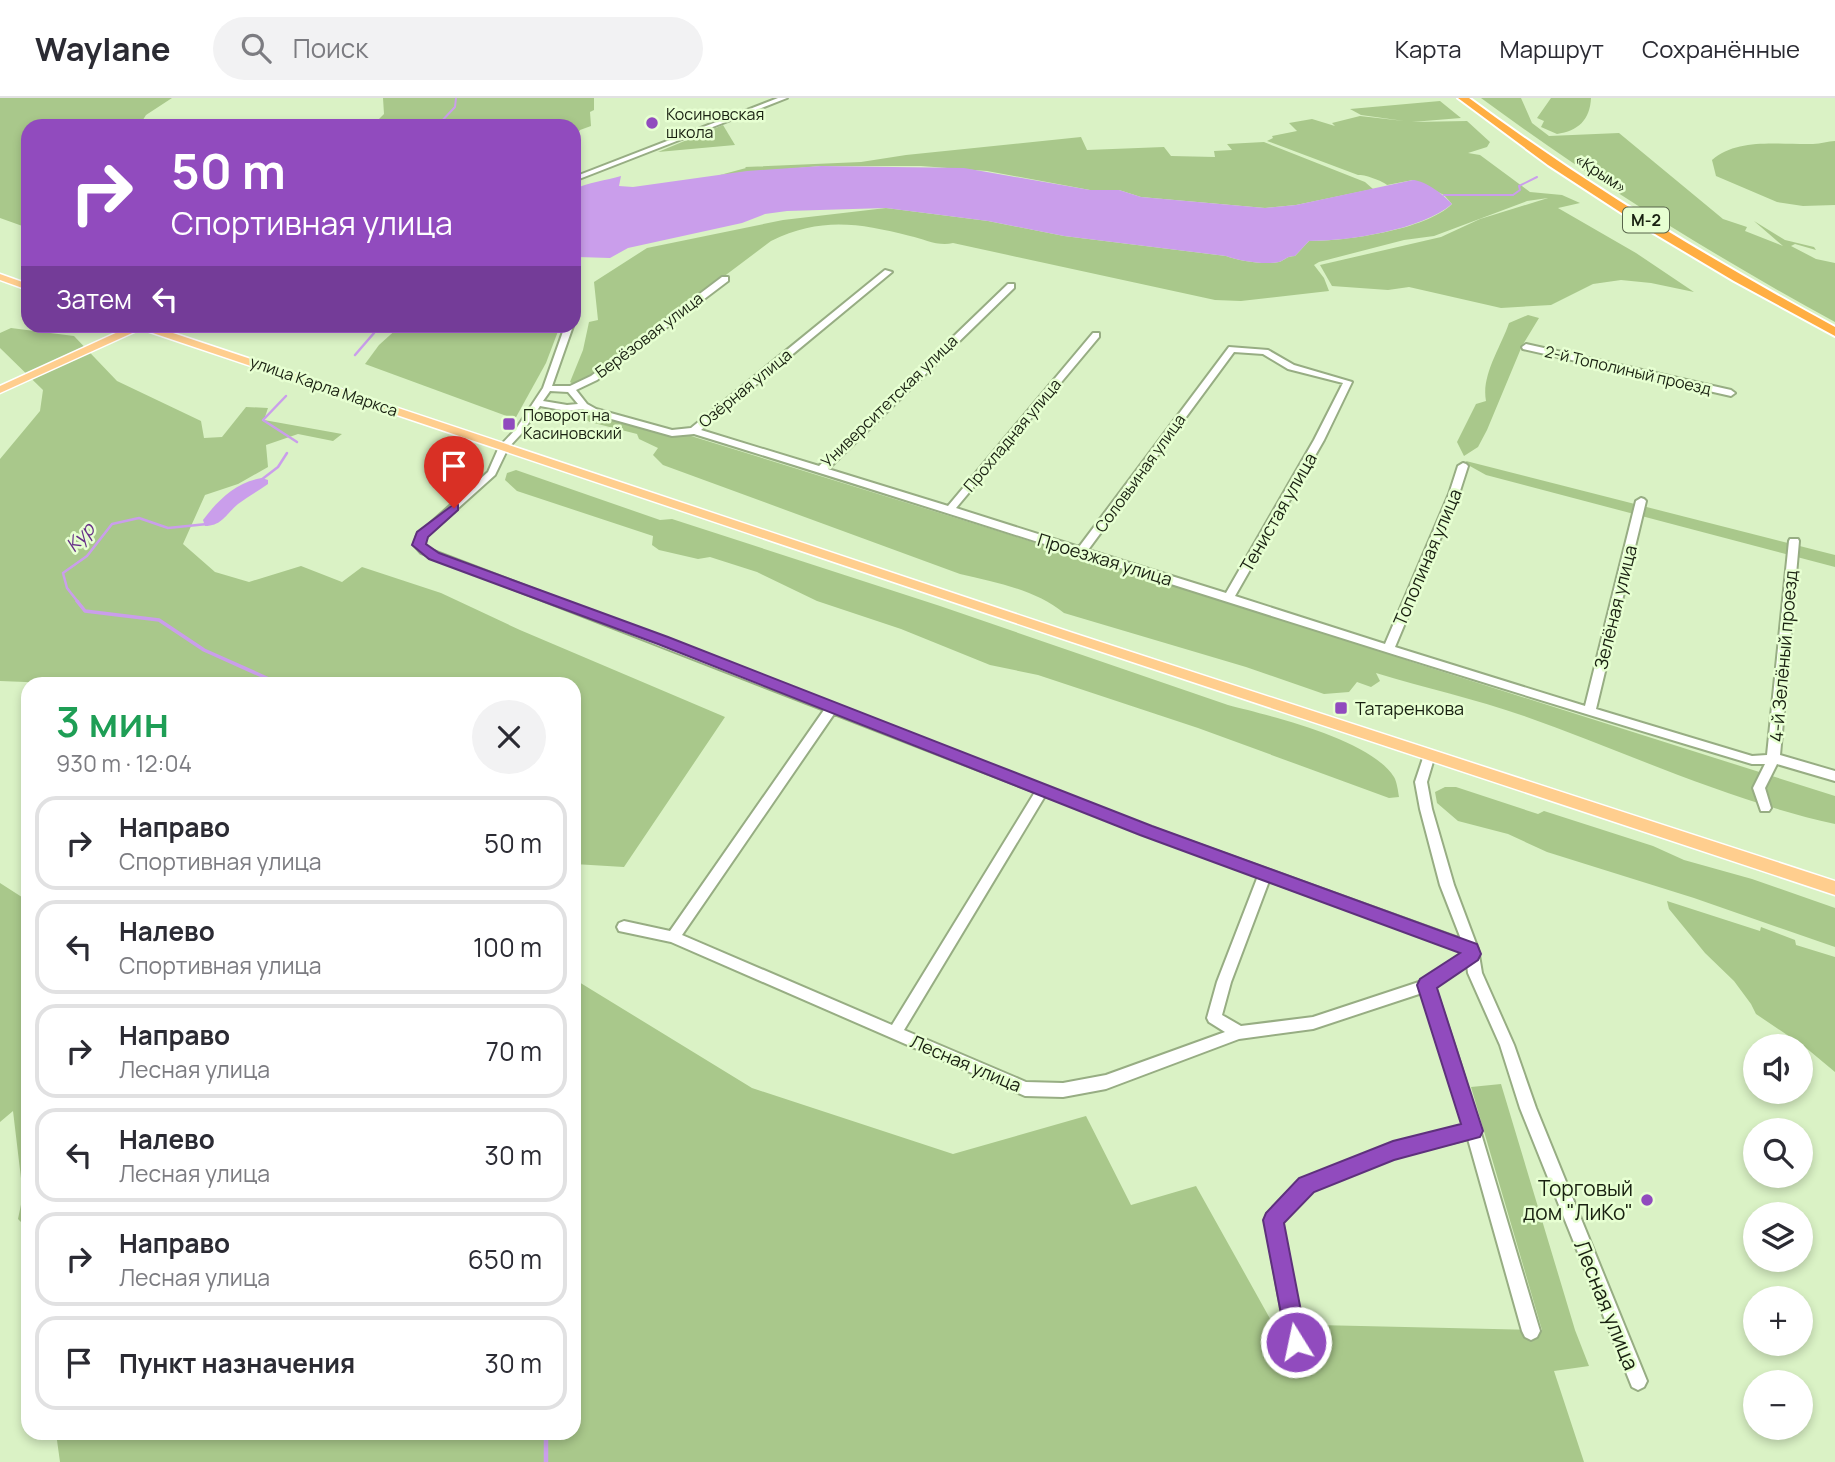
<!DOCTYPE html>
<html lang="ru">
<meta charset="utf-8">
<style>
:root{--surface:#fff;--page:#f2f2f3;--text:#2b2b33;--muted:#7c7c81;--line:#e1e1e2}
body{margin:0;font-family:Manrope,sans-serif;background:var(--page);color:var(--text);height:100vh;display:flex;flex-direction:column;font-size:26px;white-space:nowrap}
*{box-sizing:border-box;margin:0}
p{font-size:23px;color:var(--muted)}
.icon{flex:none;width:38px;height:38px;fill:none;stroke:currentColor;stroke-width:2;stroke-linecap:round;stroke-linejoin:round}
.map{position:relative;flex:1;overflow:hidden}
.sheet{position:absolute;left:21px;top:579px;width:560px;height:763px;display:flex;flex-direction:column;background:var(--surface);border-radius:21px;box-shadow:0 4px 10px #0003}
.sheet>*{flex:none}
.hud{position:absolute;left:21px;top:21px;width:560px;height:214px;border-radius:21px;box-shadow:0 4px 10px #0003;background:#914bbe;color:#fff;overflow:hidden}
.controls{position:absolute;left:1743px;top:936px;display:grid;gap:14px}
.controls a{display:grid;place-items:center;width:70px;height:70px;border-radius:50%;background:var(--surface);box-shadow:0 4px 10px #0003;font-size:35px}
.pin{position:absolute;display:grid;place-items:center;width:60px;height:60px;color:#fff;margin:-72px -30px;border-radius:50% 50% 50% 0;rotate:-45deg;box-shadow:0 0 7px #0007}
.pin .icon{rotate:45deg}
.me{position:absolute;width:77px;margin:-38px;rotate:350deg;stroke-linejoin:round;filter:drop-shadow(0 0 5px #0008)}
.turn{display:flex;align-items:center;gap:24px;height:147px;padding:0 35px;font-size:32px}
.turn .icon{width:91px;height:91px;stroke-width:2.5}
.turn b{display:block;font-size:49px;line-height:60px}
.then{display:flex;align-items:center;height:66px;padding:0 35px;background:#0003;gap:14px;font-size:26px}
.round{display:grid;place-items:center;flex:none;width:74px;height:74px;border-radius:37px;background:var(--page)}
.overview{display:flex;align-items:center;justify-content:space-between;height:119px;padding:0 35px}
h1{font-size:42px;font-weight:600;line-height:52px;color:#1e9e55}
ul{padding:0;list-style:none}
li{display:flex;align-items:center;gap:21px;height:94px;margin:0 14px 10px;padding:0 21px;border:4px solid var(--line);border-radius:21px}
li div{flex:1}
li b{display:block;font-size:26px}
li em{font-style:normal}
header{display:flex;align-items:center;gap:42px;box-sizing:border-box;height:98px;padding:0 35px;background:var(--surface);border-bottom:2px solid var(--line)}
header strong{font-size:33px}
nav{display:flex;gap:38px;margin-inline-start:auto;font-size:24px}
.search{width:490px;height:63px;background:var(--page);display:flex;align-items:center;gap:18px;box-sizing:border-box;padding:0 24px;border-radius:38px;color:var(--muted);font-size:26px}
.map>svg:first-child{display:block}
.green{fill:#a9c88b}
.water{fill:#ca9eeb}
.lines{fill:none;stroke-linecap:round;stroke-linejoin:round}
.stream-far3{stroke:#ca9eeb;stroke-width:2}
.stream-far2{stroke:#ca9eeb;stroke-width:2.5}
.stream-far1{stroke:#ca9eeb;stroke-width:3.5}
.stream{stroke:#ca9eeb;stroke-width:4.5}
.minor-casing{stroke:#97ad83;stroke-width:4}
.major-casing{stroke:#fff;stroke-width:3}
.highway-casing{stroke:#fff;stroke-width:4}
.minor{fill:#fff;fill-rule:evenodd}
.major{fill:#ffce8e;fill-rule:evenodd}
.highway{fill:#ffae42;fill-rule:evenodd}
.route{fill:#914bbe;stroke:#5e317c;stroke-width:2}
.poi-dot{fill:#914bbe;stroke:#e7ffd2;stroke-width:2.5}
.labels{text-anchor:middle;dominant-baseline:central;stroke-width:5;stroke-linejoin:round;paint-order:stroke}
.far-poi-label{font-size:16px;fill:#192111;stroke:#e7ffd2;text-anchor:start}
.far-street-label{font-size:16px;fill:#192111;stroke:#e7ffd2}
.shield{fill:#e7ffd2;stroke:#57644b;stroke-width:2}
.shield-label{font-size:16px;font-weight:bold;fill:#192111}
.street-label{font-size:18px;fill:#192111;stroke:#e7ffd2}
.poi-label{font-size:18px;fill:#192111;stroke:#e7ffd2;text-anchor:start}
.water-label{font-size:19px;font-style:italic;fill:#662f88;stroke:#e7ffd2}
.near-poi-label{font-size:21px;fill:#192111;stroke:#e7ffd2;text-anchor:end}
.near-street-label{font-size:21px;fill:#192111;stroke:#e7ffd2}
</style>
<header>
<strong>Waylane</strong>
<div class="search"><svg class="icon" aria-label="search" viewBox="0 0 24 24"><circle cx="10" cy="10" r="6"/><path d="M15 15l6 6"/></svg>Поиск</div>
<nav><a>Карта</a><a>Маршрут</a><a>Сохранённые</a></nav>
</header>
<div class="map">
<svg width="1835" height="1364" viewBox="0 0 1835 1364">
<rect width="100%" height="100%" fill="#daf2c5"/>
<g class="green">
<polygon points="0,0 172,0 146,17 139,28 28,28 28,130 0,120"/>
<polygon points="383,0 594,0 594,12 590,14 591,28 580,32 574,42 574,28 362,28 376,24 384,16"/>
<path d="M1481 0H1521L1532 25 1549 38 1619 35 1723 121 1747 129 1745 133 1783 148 1754 123 1785 142 1814 149 1816 152 1795 146 1791 148 1816 161 1835 165V224C1712 157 1594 83 1481 0Z"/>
<path d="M1551 0H1591C1590 22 1578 33 1557 36L1541 29 1544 23 1537 20Z"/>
<path d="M1440 3 1461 20 1412 24 1467 23 1490 44 1487 49 1468 55 1480 57 1530 94 1562 97 1580 105 1558 110 1636 155 1694 194 1651 185 1621 182 1593 186 1551 207 1501 210 1409 189 1388 192 1332 188 1320 167 1441 139 1480 121 1548 100 1527 103 1434 138 1404 142 1319 164 1314 167 1324 180 1329 193 1241 203 1215 202 953 145C939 149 924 141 910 138 858 125 821 119 771 143L577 289 570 284 583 252 589 224 598 222 594 184 647 150 783 122 886 110 988 123 1064 138 1226 158C1240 163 1264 167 1279 164 1285 162 1287 158 1295 158L1309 143C1346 143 1426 132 1452 106L1444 97 1413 82 1387 87C1383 83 1364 76 1358 77L1267 43 1273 40 1272 38 1297 33 1289 25 1312 21 1335 28 1332 25 1360 18 1404 23 1361 17 1350 11Z"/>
<polygon points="723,27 735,47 658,54"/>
<polygon points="1081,39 1087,52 1164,49 1171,58 1215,59 1214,53 1232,52 1227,46 1264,44 1365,84 1373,91 1296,107 1265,110 1141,99 1119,92 1090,92 987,73 921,68 821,68 720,77 746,70 745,69 861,64 906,57"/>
<path d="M1835 43V107L1803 108 1777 104 1716 78 1712 62C1738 39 1781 47 1813 46 1821 46 1828 43 1835 43Z"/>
<path d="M1528 217 1539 220 1522 248 1487 332 1478 349 1464 358 1457 344 1476 306 1486 303C1481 277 1501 249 1509 225Z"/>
<polygon points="400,228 560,228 546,265 515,321 365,266 379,247"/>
<polygon points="11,230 74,238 117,283 201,323 204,340 222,339 246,309 268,310 264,322 342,336 333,343 298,336 266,347 268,369 238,386 205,397 183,446 215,474 249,484 301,468 342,484 362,469 441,495 520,532 725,619 624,769 574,766 574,586 77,586 0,583 0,361 40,313 43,292 0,250 0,235"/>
<path d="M585 310 672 338H691L1353 543 1415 565 1835 698V726C1727 702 1628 655 1524 618 1476 601 1425 590 1376 575L1380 583 1371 589 1357 584 1349 594 1324 596 1246 569 1064 515C1036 492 995 484 960 476L663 367 653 357 658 350 639 341 637 336 590 324 569 313Z"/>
<polygon points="1466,363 1835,457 1835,469 1486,377 1468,367"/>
<path d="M516 372 660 422 672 421 940 508 1228 607C1270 618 1370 641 1394 679 1397 684 1398 693 1399 699L1389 700 1198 630 1038 577 990 567 901 531 817 503 757 474 710 459 698 461 659 452 652 447 653 438 517 393 505 382 507 375Z"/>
<polygon points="1445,689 1456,689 1538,716 1544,713 1653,748 1684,762 1752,781 1835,810 1835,849 1694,800 1547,754 1508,736 1458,723 1437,705 1435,694"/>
<polygon points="0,785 28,803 28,1151 24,1127 18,1121 23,1097 13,1013 0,1024"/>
<polygon points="1667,803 1760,833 1761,829 1795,842 1796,847 1835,859 1835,974 1805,949 1756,916 1751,906 1734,883 1705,855 1669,811"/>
<polygon points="574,881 752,990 953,1056 1086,1018 1131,1107 1196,1088 1273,1226 1542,1232 1471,989 1501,986 1575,1232 1589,1268 1554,1273 1584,1364 60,1364 56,1335 574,1335"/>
</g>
<g class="water">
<path d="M821 68 964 70 1090 92H1119L1141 99 1265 110 1296 107 1413 82C1426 83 1443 96 1452 106 1422 132 1348 143 1309 143L1295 158C1287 158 1285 162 1279 164 1264 167 1240 163 1226 158L1064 138 988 123 886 110 787 113 765 116 742 125 628 150 610 160 578 159 574 155V91C587 85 607 82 621 78L619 88 633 89 747 73Z"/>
<path d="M262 380 268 382V386C258 393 248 399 238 406 226 416 222 428 205 428L203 422C218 402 236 384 262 380Z"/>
</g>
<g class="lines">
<g class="stream-far3">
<polyline points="437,28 455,9 456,0"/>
<polyline points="1444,97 1513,97 1520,92 1519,88 1537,79"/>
</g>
<g class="stream-far2">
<polyline points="355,257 374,235 371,228"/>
<polyline points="286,298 263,322 297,344"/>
<polyline points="261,382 278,369 287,355"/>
<polyline points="78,504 67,490 63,475 87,458 112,426 139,420 168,430 207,426"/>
</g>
<polyline class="stream-far1" points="77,503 85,513 159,522 204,552 280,586"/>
<polyline class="stream" points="546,1335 546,1364"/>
<defs>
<g id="minor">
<polygon points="778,0 787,0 574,83 574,79"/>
<polygon points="574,171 578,173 578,207 574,209"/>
<path d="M885 172 892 174 701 332 819 368 1008 186H1014V190L828 371 948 408 1093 235H1099V239L956 410 1079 449 1229 249 1268 252 1294 267 1352 284 1324 342 1235 498 1385 546 1449 396 1458 368 1463 365 1466 366 1468 368 1459 396 1395 549 1585 608 1636 403 1641 400 1644 401 1646 403 1596 611 1752 658 1767 657 1789 443 1790 441H1798L1799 443 1780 657 1835 673V683L1777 666 1765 690 1771 710 1769 713H1761L1753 690 1765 666H1752C1398 561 1047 445 694 336L672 338 590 315 583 311 567 313 540 308 522 335 508 350 495 377 427 438 424 446 429 451 1150 729 1461 841 1440 787 1420 711 1415 684 1425 654H1433L1435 657 1427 684 1432 711 1454 787 1478 851 1482 875 1514 947 1536 1010 1647 1283 1644 1289 1638 1292 1632 1289 1520 1010 1500 947 1468 875 1467 867 1435 889 1460 965 1540 1233 1537 1239 1531 1242 1525 1239 1522 1233 1468 1041 1394 1059 1312 1092 1282 1125 1305 1244 1302 1250 1296 1253 1290 1250 1287 1244 1265 1122 1267 1116 1300 1082 1393 1045 1464 1028 1422 895 1313 931 1239 941 1106 991 1063 999 1025 998 671 844 619 833 617 829 619 825 624 823 670 833 824 612 421 455 414 447 417 437 488 374 499 349 516 331 543 290 565 228H573L552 288H570L591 278 722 179H728V183L597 282 576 292 587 306 596 311 672 332 691 330ZM1234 254 1263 256 1288 271 1343 285 1314 342 1226 495 1088 452ZM550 293 568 294 578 306 567 307 543 303ZM834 616 1035 694 892 927 682 837ZM1045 698 1258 778 1217 884 1207 920 1209 924 1225 934 1106 977 1063 985 1026 984 904 932ZM1269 783 1464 854 1422 883 1313 919 1241 928 1222 917 1231 884Z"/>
<polygon points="1526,246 1731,292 1735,295 1731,298 1523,251 1522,249"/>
</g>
<g id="major">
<polygon points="0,176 28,186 28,192 0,182"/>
<polygon points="131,228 152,228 1073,535 1835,783 1835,797 1063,541 141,231 0,295 0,288"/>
</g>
<path id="highway" d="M1458 0H1469C1585 86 1708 160 1835 229V238L1734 183 1640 127 1548 67Z"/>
</defs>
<use href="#minor" class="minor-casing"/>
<use href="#major" class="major-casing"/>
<use href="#highway" class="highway-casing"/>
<use href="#minor" class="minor"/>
<use href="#major" class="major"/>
<use href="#highway" class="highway"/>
</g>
<polygon class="route" points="454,406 458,407 458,412 428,439 426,446 439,455 668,539 1152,728 1477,846 1481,856 1478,862 1437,890 1483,1033 1480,1039 1394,1062 1314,1094 1284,1125 1307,1244 1304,1252 1296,1255 1288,1252 1263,1122 1266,1115 1299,1080 1393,1043 1461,1026 1417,887 1420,881 1460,855 1140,737 658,546 429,461 412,447 417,434"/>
<g class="poi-dot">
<circle cx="652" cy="25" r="7"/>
<rect x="502" y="319" width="14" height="14" rx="3.5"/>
<rect x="1334" y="603" width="14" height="14" rx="3.5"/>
<circle cx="1647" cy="1102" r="7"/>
</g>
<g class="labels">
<g class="far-poi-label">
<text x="666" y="16">Косиновская<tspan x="666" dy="18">школа</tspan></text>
<text x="523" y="317">Поворот на<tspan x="523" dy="18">Касиновский</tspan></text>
</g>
<g class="far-street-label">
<text transform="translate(1601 75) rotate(33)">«Крым»</text>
<text transform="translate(649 237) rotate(-37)">Берёзовая улица</text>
<text transform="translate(1628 272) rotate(13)">2-й Тополиный проезд</text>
<text transform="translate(324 288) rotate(19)">улица Карла Маркса</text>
<text transform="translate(745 290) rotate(-39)">Озёрная улица</text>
<text transform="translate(889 303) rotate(-44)">Университетская улица</text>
<text transform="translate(1012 337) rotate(-50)">Прохладная улица</text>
<text transform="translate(1140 375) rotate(-54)">Соловьиная улица</text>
</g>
<rect class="shield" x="1623" y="109.5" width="46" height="25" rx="5"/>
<g class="shield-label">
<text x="1646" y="122">М-2</text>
</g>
<g class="street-label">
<text transform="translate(1278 414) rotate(-60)">Тенистая улица</text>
<text transform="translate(1427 459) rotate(-67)">Тополиная улица</text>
<text transform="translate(1105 461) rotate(17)">Проезжая улица</text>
<text transform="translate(1615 509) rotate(-76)">Зелёная улица</text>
<text transform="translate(1783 558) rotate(-85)">4-й Зелёный проезд</text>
<text transform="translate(966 965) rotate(23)">Лесная улица</text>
</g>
<g class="poi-label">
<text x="1355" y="610">Татаренкова</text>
</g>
<g class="water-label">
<text transform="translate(80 439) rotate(-47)">Кур</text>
</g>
<g class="near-poi-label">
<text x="1633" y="1090">Торговый<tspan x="1633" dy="24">дом "ЛиКо"</tspan></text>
</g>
<g class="near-street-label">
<text transform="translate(1607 1207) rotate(68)">Лесная улица</text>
</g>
</g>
</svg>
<div class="controls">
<a><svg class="icon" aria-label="sound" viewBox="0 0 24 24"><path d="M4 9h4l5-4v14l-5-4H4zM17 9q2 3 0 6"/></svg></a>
<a><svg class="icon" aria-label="search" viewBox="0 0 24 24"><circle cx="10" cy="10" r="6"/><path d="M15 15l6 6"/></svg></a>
<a><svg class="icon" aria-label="layers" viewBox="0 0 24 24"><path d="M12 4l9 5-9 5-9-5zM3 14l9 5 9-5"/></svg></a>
<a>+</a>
<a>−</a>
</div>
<div class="pin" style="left:454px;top:410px;background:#d93025"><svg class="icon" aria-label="arrive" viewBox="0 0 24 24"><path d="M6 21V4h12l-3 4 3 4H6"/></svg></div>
<svg class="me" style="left:1296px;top:1244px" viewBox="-20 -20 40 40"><circle r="17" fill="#914bbe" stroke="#fff" stroke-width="3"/><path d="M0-11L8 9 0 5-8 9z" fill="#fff"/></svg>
<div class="hud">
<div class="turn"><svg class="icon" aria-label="right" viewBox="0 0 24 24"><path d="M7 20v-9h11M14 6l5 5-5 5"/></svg><div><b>50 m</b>Спортивная улица</div></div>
<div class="then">Затем<svg class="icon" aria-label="left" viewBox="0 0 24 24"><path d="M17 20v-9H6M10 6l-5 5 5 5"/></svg></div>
</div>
<section class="sheet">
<div class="overview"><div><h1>3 мин</h1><p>930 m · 12:04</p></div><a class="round"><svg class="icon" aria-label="close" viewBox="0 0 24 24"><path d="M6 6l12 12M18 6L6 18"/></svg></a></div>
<ul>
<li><svg class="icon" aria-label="right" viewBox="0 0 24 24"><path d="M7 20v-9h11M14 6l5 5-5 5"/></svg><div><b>Направо</b><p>Спортивная улица</p></div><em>50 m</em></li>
<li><svg class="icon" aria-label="left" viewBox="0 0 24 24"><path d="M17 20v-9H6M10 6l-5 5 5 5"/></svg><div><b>Налево</b><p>Спортивная улица</p></div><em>100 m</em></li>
<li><svg class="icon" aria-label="right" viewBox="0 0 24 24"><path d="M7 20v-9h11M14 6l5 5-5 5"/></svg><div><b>Направо</b><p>Лесная улица</p></div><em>70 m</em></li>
<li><svg class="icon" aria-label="left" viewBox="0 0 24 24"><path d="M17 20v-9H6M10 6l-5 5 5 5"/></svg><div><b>Налево</b><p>Лесная улица</p></div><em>30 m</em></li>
<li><svg class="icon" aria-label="right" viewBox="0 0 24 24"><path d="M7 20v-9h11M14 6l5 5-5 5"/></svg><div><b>Направо</b><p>Лесная улица</p></div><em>650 m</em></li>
<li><svg class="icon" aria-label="arrive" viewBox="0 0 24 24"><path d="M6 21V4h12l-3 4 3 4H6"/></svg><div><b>Пункт назначения</b></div><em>30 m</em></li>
</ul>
</section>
</div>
